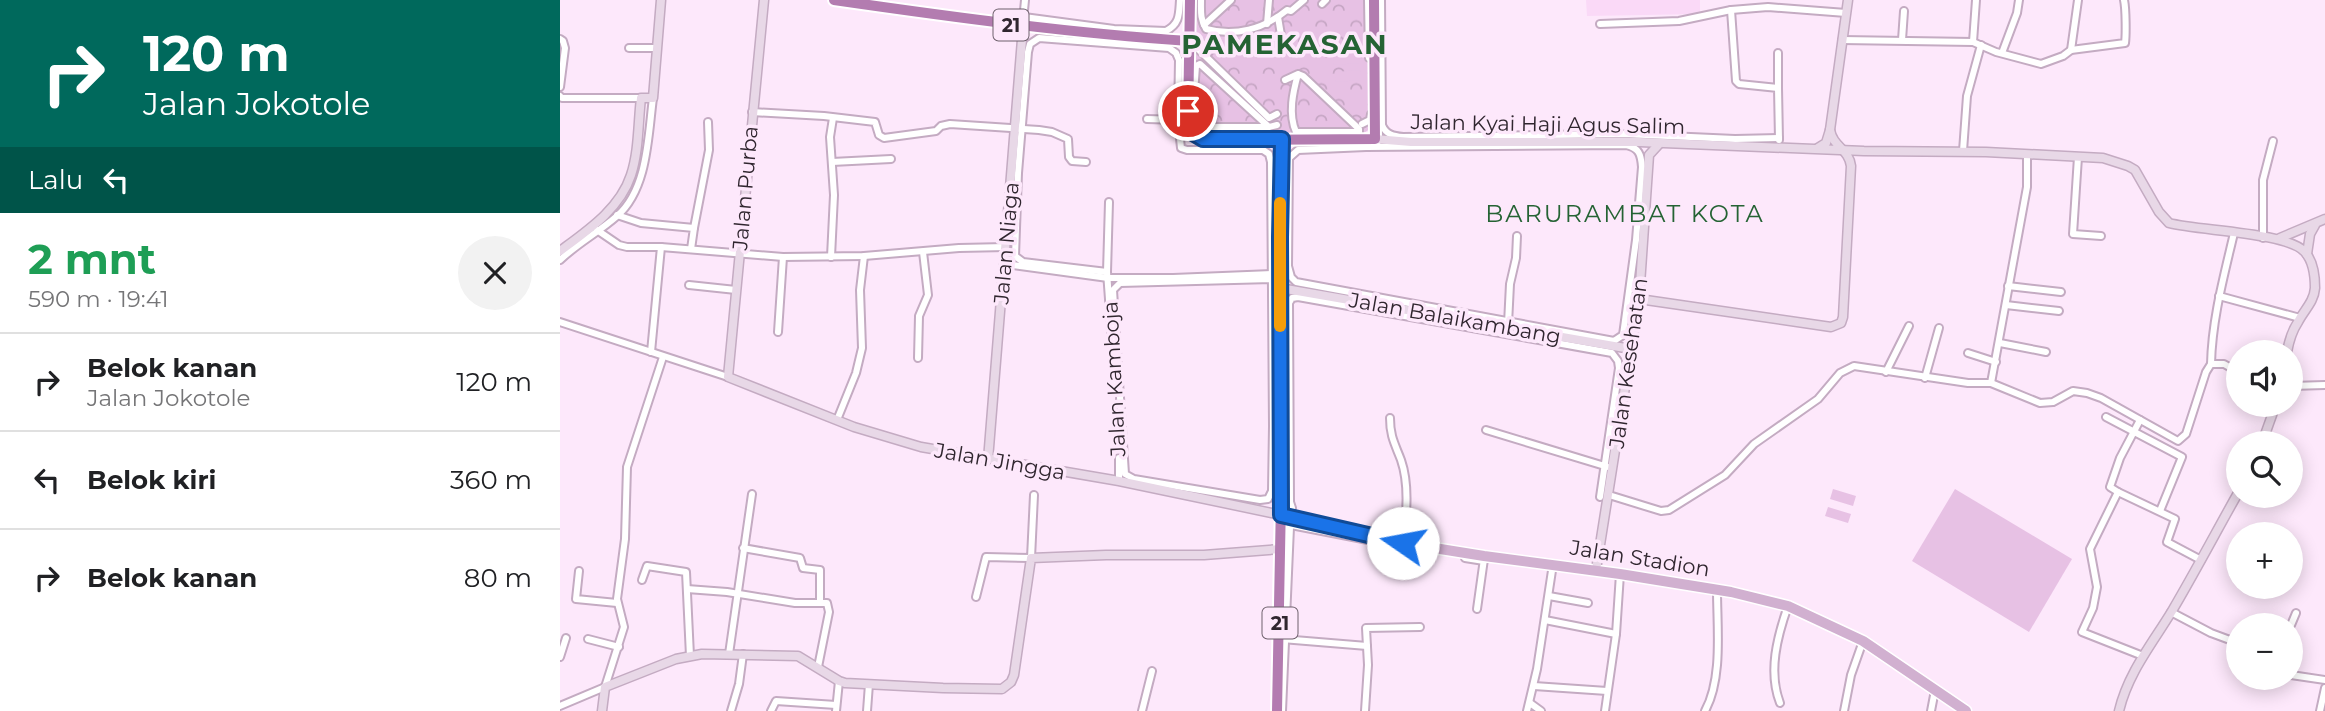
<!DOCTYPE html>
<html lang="id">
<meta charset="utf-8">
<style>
:root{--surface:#fff;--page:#f2f2f2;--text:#202124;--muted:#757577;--line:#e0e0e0}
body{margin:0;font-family:Montserrat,sans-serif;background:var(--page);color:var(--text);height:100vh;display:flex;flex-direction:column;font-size:26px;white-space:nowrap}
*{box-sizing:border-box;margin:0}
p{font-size:23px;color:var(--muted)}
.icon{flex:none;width:38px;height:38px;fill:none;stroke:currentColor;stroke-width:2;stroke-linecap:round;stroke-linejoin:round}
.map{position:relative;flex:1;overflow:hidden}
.sheet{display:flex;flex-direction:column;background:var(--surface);width:560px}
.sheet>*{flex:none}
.guide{background:#00695c;color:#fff;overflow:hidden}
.fabs{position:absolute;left:1666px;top:340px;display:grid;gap:14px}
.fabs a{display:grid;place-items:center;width:77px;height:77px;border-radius:50%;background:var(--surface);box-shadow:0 4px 18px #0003;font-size:35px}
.pin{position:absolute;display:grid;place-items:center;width:60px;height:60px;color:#fff;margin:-30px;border:4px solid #fff;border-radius:50%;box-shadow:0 2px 7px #0007}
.me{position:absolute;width:77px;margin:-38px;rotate:282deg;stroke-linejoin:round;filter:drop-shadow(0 0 5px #0008)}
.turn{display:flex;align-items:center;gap:24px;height:147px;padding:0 28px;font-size:32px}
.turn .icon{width:91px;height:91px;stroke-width:2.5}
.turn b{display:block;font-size:49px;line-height:60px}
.then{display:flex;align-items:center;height:66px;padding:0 28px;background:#0003;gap:14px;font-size:26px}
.round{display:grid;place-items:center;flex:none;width:74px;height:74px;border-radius:37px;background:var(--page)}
.summary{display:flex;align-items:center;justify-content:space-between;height:119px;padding:0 28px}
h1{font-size:42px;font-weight:700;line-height:52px;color:#1e9e55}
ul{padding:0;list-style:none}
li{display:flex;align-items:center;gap:21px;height:98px;padding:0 28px;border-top:2px solid var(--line)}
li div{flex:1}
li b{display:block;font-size:26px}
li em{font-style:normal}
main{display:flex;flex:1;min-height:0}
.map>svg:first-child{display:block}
.built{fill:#fad9f7}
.park{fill:url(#park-crowns)}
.garden{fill:#e7c1e4}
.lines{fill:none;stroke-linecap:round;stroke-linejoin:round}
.street-casing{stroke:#c4abc2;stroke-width:10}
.secondary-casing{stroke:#c4abc2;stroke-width:11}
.primary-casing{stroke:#fff;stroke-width:13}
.highway-casing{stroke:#fff;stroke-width:14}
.street{stroke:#fff;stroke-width:6}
.secondary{stroke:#e8d8e7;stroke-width:8}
.primary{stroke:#d1b0d0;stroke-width:10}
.highway{stroke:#b37cb0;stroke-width:10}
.route-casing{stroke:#114b97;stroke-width:18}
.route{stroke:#1a73e8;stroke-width:12}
.slow{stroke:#f59e0b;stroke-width:12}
.labels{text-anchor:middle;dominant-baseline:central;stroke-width:7;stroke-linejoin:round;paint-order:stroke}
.shield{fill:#fde8fb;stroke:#6e606c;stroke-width:2}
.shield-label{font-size:19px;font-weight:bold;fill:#30262f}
.street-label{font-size:21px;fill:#30262f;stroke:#fde8fb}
.quarter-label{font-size:24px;letter-spacing:2px;fill:#256334;stroke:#fde8fb}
.district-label{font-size:28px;font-weight:bold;letter-spacing:2px;fill:#256334;stroke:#fde8fb}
</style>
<main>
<section class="sheet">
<div class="guide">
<div class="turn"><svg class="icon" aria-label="right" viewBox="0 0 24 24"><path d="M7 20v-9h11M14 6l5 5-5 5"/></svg><div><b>120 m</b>Jalan Jokotole</div></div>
<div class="then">Lalu<svg class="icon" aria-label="left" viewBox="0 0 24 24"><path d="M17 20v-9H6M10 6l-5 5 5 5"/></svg></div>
</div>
<div class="summary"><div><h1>2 mnt</h1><p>590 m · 19:41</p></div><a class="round"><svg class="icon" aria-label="close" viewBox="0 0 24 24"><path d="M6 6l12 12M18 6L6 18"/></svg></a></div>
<ul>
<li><svg class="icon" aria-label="right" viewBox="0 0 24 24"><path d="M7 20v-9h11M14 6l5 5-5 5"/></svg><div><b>Belok kanan</b><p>Jalan Jokotole</p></div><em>120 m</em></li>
<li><svg class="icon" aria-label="left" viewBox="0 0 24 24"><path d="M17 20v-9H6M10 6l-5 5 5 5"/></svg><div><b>Belok kiri</b></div><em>360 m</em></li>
<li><svg class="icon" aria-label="right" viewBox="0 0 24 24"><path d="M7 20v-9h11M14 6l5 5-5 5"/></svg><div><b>Belok kanan</b></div><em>80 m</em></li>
</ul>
</section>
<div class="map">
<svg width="1765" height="711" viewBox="0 0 1765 711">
<defs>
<pattern id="park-crowns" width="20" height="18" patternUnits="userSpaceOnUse" patternTransform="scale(1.75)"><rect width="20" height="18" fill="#e7c1e4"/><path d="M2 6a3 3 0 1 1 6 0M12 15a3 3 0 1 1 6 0" fill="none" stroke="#c6a6c4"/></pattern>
</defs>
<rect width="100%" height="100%" fill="#fde8fb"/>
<polygon class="built" points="1026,0 1140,0 1140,14 1027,16"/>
<path class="park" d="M632 0H813V122C812 125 810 129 807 131 793 141 683 137 659 137L648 134 637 129 631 110Z"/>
<g class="garden">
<polygon points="799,53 799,63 774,65 773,55"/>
<polygon points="800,70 801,80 776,82 775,72"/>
<polygon points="1273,489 1296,496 1293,506 1270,499"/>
<polygon points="1395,489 1512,559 1469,632 1352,561"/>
<polygon points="1268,507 1291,514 1288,523 1265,516"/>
</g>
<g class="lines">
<defs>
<g id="street">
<path d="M641 0C641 11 640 19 646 29 675 37 704 29 727 10L731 11 744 0"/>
<polyline points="808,0 809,58"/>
<path d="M821 0 822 125C826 135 834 136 843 137L1064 134 1175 139 1219 138"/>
<polyline points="762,4 766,0"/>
<polyline points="1171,10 1176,81 1179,84 1218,88 1219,140"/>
<path d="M464 17 554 29 606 31C620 24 619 14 620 0"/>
<polyline points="718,17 721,35"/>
<polyline points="463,21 465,0"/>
<polyline points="707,24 709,0"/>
<polyline points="1040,24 1119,21 1171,10 1208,7 1286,13"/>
<polyline points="644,25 671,0"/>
<polyline points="0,39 3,41 5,48 0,87"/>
<polyline points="1282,40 1413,42 1416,0"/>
<polyline points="1342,40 1344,11"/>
<path d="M1413 42 1436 52 1481 64 1503 56 1511 50 1565 43C1566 36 1566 9 1564 0"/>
<polyline points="636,47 709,118 717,114"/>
<polyline points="69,48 96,48"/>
<polyline points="1511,50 1518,0"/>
<polyline points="1218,53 1218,88"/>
<polyline points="1442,53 1457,13 1459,0"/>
<path d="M725 80 738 74 743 76 799 129V132H736C728 114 733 92 738 74"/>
<polyline points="0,96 2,98 81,98"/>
<polyline points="192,112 264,116 315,122 319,135 324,138 376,131 381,126 390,124 479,130 492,132 508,139 509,157 512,161 526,162"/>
<polyline points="587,119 619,120"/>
<polyline points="802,124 810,120 811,114"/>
<polyline points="709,127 640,64 636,66 633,107 638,123 645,127 709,127 717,125"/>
<path d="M1066 145C1079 148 1081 154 1082 167L1076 240 1063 335 1054 341 736 282 731 277 728 266 729 158 738 150 806 147Z"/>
<polyline points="1403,151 1407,96 1421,45"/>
<polyline points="1518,157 1513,234 1541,236"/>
<polyline points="272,162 331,159"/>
<polyline points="549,202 547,272 555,381"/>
<polyline points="57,215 81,223 134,228 131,249"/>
<polyline points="134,228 149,150 148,122"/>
<polyline points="37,230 59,245 67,247 101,247 223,257 304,256 399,248 446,247"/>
<polyline points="1703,238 1703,180 1713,141"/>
<polyline points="271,257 274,195 270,137 273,118"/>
<path d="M0 260C18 243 39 232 57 216 88 189 88 136 93 98"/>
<polyline points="445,264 548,278 613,278 714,274"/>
<polyline points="547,272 463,262 455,256 458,173 468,52 470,44 479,38 609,48 616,53 619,60 618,120 621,148 627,150 703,150 709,154 711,162 713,426 712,491 708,499 700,500 574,479 565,474 553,290 560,283 712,279"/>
<polyline points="129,285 176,290"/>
<polyline points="1448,286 1501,292"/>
<polyline points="1659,296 1740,318"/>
<polyline points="1446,305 1499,311"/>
<polyline points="0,322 168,377"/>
<polyline points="948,324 950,284 956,258 957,236"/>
<polyline points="218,332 223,257"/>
<polyline points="1440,343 1486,352"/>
<polyline points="91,352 101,247"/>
<polyline points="1408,353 1436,362"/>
<polyline points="358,358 359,316 368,295 363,252"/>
<path d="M1651 364C1652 319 1664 276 1674 233"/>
<polyline points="1326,372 1349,326"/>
<polyline points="1365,378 1379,328"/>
<polyline points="1431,383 1467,187 1467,155"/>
<polyline points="1731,386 1765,385"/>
<polyline points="1546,417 1622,457 1600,511"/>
<path d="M830 418C830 437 835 444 841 460 850 486 846 517 843 543"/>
<polyline points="277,420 296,373 302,348 300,290 304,256"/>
<polyline points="1580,420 1560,458 1550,487 1558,492 1530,549 1537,587 1533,608 1522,632 1583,656"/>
<polyline points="926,430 1048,467"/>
<polyline points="559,458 559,481"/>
<polyline points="1558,492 1615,519 1607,542 1641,560"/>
<polyline points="1049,495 1101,511 1109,510 1165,475 1194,444 1258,399 1280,373 1294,366 1408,383 1431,383 1480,403 1493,402 1513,391 1527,393 1541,398 1618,441 1626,434 1646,372 1651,364 1664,364 1678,372"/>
<polyline points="732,508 730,502 729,303 732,298 738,297 1052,353 1058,361 1059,368 1040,497"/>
<polyline points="183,548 240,558 243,568 260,570 260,602"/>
<polyline points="905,558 924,561"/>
<polyline points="19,571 16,599 57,603"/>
<polyline points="82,580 87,566 126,572 130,656"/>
<polyline points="127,589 167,592 235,603 267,603 269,612 258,667"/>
<polyline points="989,596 1028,603"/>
<polyline points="416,597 426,557 471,558 474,495"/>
<polyline points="917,609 924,559"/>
<polyline points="1611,612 1651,633 1678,643"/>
<polyline points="985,620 1056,634"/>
<polyline points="1731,625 1736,613"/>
<polyline points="28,639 59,647"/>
<polyline points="722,639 807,646"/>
<polyline points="169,654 192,494"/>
<polyline points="0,657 6,638"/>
<polyline points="1731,675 1765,680"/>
<polyline points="974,686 1047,691"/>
<polyline points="970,703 981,711"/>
<path d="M1220 703C1208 672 1217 637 1228 606"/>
<polyline points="0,706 45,687 64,627 57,599 65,539 67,467 103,357"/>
<polyline points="171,711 179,684 183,654"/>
<polyline points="211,711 216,701 276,705"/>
<polyline points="276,711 279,681"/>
<polyline points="307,711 309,684"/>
<polyline points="582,711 592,671"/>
<polyline points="722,711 730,527 731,525 808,540"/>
<polyline points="805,711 808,665 806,628 860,627"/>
<polyline points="967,711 977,669 993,564"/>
<polyline points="1045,711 1056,634 1060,574"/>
<path d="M1145 711C1163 678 1157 628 1157 590"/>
<polyline points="1284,711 1291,675 1303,641"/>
<polyline points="1371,711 1375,690"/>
<polyline points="1760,711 1765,688"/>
</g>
<g id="secondary">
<polyline points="204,0 168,377 294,427 361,447 559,481 721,515"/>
<path d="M815 139 851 142H1079L1304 151 1426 152 1543 158 1568 166 1575 170 1599 212 1609 223C1639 231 1727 232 1745 252 1753 261 1755 277 1755 288 1754 302 1744 310 1738 322 1732 331 1729 341 1727 352"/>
<polyline points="1258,148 1266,143 1270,130 1288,0"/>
<polyline points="1720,238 1765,219"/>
<path d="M0 251C27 231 60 209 71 175 79 151 78 123 81 98H93L101 0"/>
<polyline points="1747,254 1750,234 1755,225"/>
<polyline points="720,288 1071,349"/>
<path d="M1079 299 1271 327 1281 323 1283 317 1291 166C1289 149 1273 147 1270 130"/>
<polyline points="1702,443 1716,404"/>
<polyline points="428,460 463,27"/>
<polyline points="1036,570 1079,299 1089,155 1100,143"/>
<polyline points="42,711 45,687 116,659 142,654 238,656 279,681 285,683 383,688 442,689 451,682 454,675 471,558 546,555 644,555 721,549"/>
<path d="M1559 711C1568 673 1592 644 1612 611 1635 572 1656 532 1678 493"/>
</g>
<polyline id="primary" points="721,515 843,543 924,556 1060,574 1171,592 1228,606 1303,641 1406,711"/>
<g id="highway">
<path d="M274 0C392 17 510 33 629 41"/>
<polyline points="630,0 628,120 637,137 656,140 815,139 814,0"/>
<polyline points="717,711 722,447 720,273 722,139"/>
</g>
</defs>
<use href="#street" class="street-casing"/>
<use href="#secondary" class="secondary-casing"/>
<use href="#primary" class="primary-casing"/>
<use href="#highway" class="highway-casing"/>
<use href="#street" class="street"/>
<use href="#secondary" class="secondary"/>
<use href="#primary" class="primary"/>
<use href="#highway" class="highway"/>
</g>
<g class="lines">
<defs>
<polyline id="route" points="628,111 633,133 643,139 722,139 720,237 721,515 843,543"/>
</defs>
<use href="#route" class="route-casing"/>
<use href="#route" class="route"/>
<polyline class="slow" points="720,203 720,326"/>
</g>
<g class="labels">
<g class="shield">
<rect x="433.5" y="9.5" width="35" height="31" rx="5"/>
<rect x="702.5" y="607.5" width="35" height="31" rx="5"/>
</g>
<g class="shield-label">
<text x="451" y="25">21</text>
<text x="720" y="623">21</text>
</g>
<g class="street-label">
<text transform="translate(988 124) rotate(1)">Jalan Kyai Haji Agus Salim</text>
<text transform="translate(185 188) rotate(-85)">Jalan Purba</text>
<text transform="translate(446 243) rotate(-85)">Jalan Niaga</text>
<text transform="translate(895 318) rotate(10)">Jalan Balaikambang</text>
<text transform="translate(1068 363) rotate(-82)">Jalan Kesehatan</text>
<text transform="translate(554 379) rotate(-93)">Jalan Kamboja</text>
<text transform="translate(440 461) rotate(10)">Jalan Jingga</text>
<text transform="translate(1080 558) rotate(9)">Jalan Stadion</text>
</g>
<g class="quarter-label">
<text x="1065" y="213">BARURAMBAT KOTA</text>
</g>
<g class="district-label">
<text x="725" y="44">PAMEKASAN</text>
</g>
</g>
</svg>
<div class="fabs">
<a><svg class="icon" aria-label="sound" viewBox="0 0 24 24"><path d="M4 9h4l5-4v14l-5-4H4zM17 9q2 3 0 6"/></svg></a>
<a><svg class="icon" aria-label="search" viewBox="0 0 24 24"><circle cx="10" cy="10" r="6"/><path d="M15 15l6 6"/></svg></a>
<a>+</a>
<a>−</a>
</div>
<div class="pin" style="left:628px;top:111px;background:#d93025"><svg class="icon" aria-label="arrive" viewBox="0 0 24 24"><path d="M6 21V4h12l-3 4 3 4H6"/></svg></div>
<svg class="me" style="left:843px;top:543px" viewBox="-20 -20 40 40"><circle r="19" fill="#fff"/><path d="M0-13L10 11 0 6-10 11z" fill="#1a73e8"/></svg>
</div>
</main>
